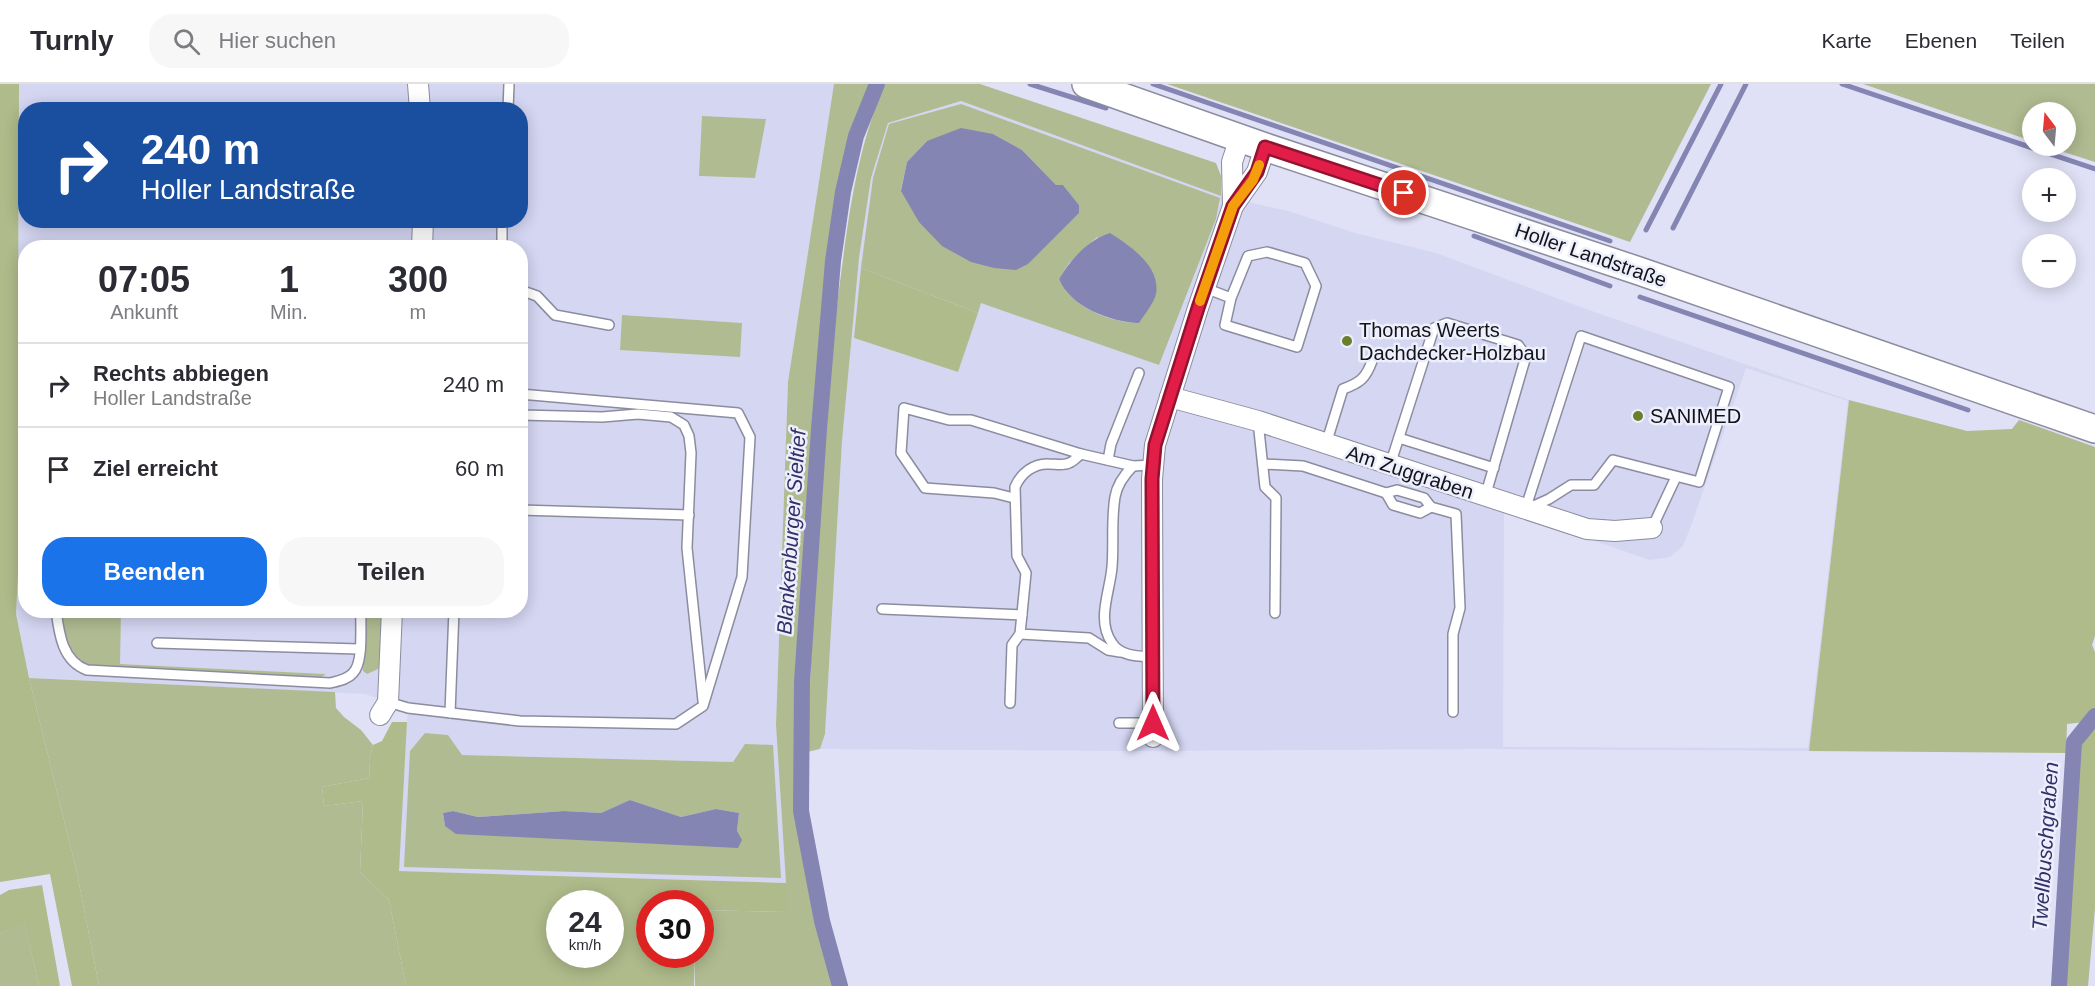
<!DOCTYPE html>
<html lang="de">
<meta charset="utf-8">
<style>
:root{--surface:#fff;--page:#f7f7f7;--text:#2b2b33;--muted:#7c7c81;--line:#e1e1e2;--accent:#1a73e8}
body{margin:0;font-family:Arial,sans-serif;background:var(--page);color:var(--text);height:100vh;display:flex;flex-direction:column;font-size:22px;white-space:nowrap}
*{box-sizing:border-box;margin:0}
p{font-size:20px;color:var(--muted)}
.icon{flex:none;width:33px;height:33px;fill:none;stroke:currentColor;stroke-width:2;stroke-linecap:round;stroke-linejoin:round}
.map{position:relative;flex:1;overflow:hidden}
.sheet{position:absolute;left:18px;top:156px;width:510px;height:378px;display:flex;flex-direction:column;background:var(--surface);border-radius:24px;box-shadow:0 3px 15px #0003}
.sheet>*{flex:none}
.guide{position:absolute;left:18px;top:18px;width:510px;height:126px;border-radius:24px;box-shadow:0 3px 15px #0003;background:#1a4fa0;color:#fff;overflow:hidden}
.needle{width:39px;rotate:344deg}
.buttons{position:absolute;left:2022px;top:18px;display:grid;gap:12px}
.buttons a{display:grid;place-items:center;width:54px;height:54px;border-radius:50%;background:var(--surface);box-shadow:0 3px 15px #0003;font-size:30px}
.speed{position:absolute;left:546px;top:806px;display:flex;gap:12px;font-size:30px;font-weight:700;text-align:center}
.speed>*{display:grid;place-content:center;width:78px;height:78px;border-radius:50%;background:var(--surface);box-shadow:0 3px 15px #0003;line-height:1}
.speed small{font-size:15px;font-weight:400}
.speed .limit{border:9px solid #d22;background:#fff;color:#111}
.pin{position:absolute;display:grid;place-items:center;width:51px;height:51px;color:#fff;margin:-26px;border:3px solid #fff;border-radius:50%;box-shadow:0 2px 6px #0007}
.me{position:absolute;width:66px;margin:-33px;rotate:0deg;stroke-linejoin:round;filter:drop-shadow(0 0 4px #0008)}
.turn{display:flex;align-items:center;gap:21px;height:126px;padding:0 24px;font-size:27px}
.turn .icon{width:78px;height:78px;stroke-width:2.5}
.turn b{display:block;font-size:42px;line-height:51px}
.eta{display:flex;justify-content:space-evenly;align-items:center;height:102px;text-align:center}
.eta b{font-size:36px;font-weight:700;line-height:42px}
.primary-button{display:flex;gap:12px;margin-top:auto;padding:12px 24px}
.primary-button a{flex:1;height:69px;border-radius:24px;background:var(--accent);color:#fff;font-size:24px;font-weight:700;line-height:69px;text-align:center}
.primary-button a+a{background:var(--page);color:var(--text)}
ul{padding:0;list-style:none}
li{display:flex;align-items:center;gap:18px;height:84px;padding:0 24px;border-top:2px solid var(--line)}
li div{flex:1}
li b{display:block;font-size:22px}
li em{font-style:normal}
header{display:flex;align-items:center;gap:36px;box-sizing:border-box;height:84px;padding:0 30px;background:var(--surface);border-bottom:2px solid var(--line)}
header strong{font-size:28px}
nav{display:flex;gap:33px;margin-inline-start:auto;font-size:21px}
.search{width:420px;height:54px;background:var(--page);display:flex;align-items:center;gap:15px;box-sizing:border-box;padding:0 21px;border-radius:24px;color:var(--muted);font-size:22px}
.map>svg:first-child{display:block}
.built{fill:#d4d6f2;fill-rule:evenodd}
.green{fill:#b0bb91;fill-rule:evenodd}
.forest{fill:#afbb8b;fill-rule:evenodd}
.water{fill:#8485b2}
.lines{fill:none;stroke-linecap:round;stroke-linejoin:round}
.stream{stroke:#8485b2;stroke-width:5}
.canal{stroke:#8485b2;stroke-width:16}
.lane-casing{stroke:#8b8c9f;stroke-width:12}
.street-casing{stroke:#8b8c9f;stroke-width:22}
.secondary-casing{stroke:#8b8c9f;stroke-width:30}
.lane{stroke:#fff;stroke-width:9}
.street{stroke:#fff;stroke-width:20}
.secondary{stroke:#fff;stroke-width:27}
.route-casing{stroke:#92132f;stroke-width:15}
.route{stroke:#e11d48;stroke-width:10}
.slow{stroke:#f59e0b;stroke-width:10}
.poi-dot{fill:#6c7d2b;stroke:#eeeffc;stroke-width:2}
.labels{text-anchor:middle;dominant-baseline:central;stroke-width:5;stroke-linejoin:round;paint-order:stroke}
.street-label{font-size:20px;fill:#121219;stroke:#eeeffc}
.poi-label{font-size:20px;fill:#121219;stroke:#eeeffc;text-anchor:start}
.water-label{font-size:21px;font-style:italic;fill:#343069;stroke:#eeeffc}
</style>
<header>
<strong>Turnly</strong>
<div class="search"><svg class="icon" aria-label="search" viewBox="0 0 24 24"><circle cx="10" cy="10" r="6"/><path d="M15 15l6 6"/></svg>Hier suchen</div>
<nav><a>Karte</a><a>Ebenen</a><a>Teilen</a></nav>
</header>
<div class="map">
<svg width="2095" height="902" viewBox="0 0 2095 902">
<rect width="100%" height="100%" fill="#e0e1f6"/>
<g class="built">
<path d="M19 0H834L788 298 776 641 786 799 398 787 408 624 365 610 29 594 16 530 25 330 26 526 60 527 69 562 76 572 86 579 103 583 321 593 325 591 324 590 119 580 121 527H366L363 585 384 527 520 526V164H26L25 256 18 235ZM26 26H520V136H26ZM735 34 765 35 755 94 699 92ZM622 231 742 239 620 265ZM425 649 448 651 461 671 733 678 405 783Z"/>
<path d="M961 17 1221 112 1288 127 1355 149 1436 169 1586 225 1849 316 1809 667 1485 665 1143 667 820 665 825 650 842 357 859 174 871 94 888 39ZM873 94 981 219 958 288 854 254ZM1746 284 1848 317 1808 664 1503 663 1504 426 1650 476 1670 473 1683 462 1691 442Z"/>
</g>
<g class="green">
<polygon points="834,0 873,0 852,52 835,141 815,331 804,505 796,724 815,833 834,902 695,902 695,870 700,870 701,826 786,828 786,799 776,641 788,298"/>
<path d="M885 0H980L1216 79 1221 92V112L961 17 888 39 871 94 859 174 842 357 825 650 820 665 807 668C814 516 819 364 838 213 848 139 855 69 885 0Z"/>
<polygon points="1167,0 1711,0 1630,158"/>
<polygon points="1863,0 2095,0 2095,78 2045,62 2066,62 2066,28 2032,28 2032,57"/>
<path d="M961 20 1220 114 1216 135 1159 281 981 219 978 229 861 184 873 94 889 40ZM993 50 1022 66 1056 101H1063L1079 121 1028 180 901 106 907 78 927 57ZM1097 153 1139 239C1111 239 1070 223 1059 195L1069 179Z"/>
<polygon points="702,32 766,35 755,94 699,92"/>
<polygon points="622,231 742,239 740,273 620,266"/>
<path d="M60 527H121L120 580 325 590V591L321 593 97 583C68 576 66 552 60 527Z"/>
<polygon points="366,527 384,527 381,580 378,585 367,590 363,587"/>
<polygon points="29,594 335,608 336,624 344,633 361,646 373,661 369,677 370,694 322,703 324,722 363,717 360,788 389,816 406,902 99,902 77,789"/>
<path d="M425 649 448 651 462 671 733 678 745 660 773 661 781 794 404 783 410 667ZM630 716 681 733 716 725 739 729 737 748 445 742 443 729 453 727 478 733 564 727 601 729Z"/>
<polygon points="24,837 39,902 0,902 0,850"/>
</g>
<g class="forest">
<polygon points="0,0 19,0 18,235 25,256 26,330 16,530 29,594 77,789 99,902 72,902 50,790 0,798"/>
<polygon points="861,184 978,229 958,288 854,254"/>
<polygon points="1849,316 1967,347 2012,345 2019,336 2095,363 2095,552 2092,561 2095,568 2095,824 2088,902 2063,902 2078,676 2085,638 2067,640 2066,669 1809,667"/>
<path d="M392 638H407L399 787 786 799V828L701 826 700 819H650V870H695L694 902H406L389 816 360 788 363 717 324 722 322 703 370 694 369 677 373 661 382 657ZM560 819H610V870H560Z"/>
<polygon points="42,801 60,902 39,902 24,838 0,850 0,811 9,806"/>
</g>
<g class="water">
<polygon points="961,44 993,50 1022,66 1056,101 1063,101 1079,121 1079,129 1028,180 1016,186 994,184 971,178 942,162 919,138 901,107 907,78 927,57"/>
<path d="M1110 149C1130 162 1161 182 1156 210 1154 219 1144 231 1139 239 1111 238 1070 223 1059 195 1071 175 1088 156 1110 149Z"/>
<polygon points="630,716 681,733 716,725 739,729 737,747 742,756 738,764 456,750 445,742 443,729 453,727 478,733 564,727 601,729"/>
</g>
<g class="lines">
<g class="stream">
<polyline points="1030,0 1106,24"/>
<polyline points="1153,0 1610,157"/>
<polyline points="1842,0 2095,85"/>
<polyline points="1673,144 1746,0"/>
<polyline points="1646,146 1721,0"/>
<polyline points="1474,152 1610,202"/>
<polyline points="1640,213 1968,326"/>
</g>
<g class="canal">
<polyline points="840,902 822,837 801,727 802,598 819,345 833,177 843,108 856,52 877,0"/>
<polyline points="2059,902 2074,658 2095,632"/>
</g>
<defs>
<g id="lane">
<polyline points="508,26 509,0"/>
<polyline points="502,136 502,164"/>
<polyline points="1205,204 1231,214 1248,172 1267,168 1305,179 1316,202 1297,263 1225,241 1231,214"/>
<polyline points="520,206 537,212 555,231 609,241"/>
<polygon points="1581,252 1729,303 1699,398 1613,376 1594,401 1571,401 1549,415 1525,426"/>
<polyline points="520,331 602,333 638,330 671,333 684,341 689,352 691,369 687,464 703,617"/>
<polyline points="1258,337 1265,403 1276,414 1275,529"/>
<polyline points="1399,354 1494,384"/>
<path d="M1326 360 1343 305C1360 299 1366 294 1372 277"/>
<path d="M1081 370C1077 373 1073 378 1069 379 1063 382 1056 380 1049 380 1034 379 1021 389 1015 403L1017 472 1026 489 1020 550 1089 554 1108 566 1120 568"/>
<polyline points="1108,376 1111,360 1139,289"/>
<polyline points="1263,380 1303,382 1386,409 1397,406 1424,414 1431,423 1456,430 1460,524 1453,550 1453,628"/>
<polyline points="1390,381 1434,244 1447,239 1518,261 1526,272 1485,413"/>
<path d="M1133 382C1124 391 1117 401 1115 413 1111 436 1114 460 1112 483 1110 508 1096 536 1112 559 1121 573 1139 572 1154 573"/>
<polyline points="1386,409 1393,421 1420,429 1431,423"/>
<polyline points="1014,414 994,409 925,404 901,369 904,324 949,336 971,336 1081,370 1133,382 1153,381"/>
<polyline points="520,426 689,431"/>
<polyline points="1652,444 1676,393"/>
<polyline points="882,525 1022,531"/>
<path d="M56 526C59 549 62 577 87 586L330 599C338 597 347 596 353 589 364 578 360 542 361 526"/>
<polyline points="157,559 359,565"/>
<polyline points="388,618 408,624 520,637 676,640 703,622 742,493 750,353 738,329 520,310"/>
<polyline points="1010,619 1012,561 1020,550"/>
<polyline points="450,629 454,526"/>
<polyline points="1119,639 1153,639"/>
</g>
<g id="street">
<polyline points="418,0 420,26"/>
<polyline points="1233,122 1232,78 1240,54"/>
<polyline points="422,164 423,136"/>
<polyline points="1170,313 1258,337 1587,445 1615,447 1652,444"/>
<polyline points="380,631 388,618 392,526"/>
<polyline points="1153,653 1152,395 1155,361 1198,224 1233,122 1257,88 1265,63"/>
</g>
<polyline id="secondary" points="1086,0 1265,63 1639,187 2095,345"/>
</defs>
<use href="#lane" class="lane-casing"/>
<use href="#street" class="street-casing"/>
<use href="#secondary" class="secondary-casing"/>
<use href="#lane" class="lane"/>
<use href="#street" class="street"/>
<use href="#secondary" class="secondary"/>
</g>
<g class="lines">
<defs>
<polyline id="route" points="1153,639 1152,395 1155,361 1198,224 1233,122 1257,88 1265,63 1404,109"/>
</defs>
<use href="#route" class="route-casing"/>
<use href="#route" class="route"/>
<polyline class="slow" points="1200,217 1233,122 1253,96 1259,81"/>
</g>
<g class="poi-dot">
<circle cx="1347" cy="257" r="6"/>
<circle cx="1638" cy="332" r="6"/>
</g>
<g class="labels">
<g class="street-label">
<text transform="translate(1591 171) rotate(19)">Holler Landstraße</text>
<text transform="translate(1410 388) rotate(18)">Am Zuggraben</text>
</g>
<g class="poi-label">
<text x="1359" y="246">Thomas Weerts<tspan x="1359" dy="23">Dachdecker-Holzbau</tspan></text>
<text x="1650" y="332">SANIMED</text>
</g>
<g class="water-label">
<text transform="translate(791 448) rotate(-86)">Blankenburger Sieltief</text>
<text transform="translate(2045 762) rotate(-86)">Twellbuschgraben</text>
</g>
</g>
</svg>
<div class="buttons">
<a><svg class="needle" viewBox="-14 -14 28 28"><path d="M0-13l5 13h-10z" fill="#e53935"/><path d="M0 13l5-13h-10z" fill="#7c7c81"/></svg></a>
<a>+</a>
<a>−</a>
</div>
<div class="speed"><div>24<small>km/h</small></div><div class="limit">30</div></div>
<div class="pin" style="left:1404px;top:109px;background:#d93025"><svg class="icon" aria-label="arrive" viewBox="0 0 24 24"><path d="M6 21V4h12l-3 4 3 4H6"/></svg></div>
<svg class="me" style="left:1153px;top:639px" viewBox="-20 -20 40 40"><path d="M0-17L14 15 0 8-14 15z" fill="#e11d48" stroke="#fff" stroke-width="4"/></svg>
<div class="guide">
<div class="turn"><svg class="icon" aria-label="right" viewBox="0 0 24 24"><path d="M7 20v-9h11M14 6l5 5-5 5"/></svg><div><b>240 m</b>Holler Landstraße</div></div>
</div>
<section class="sheet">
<div class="eta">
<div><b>07:05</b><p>Ankunft</p></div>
<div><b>1</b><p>Min.</p></div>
<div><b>300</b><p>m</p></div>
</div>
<ul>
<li><svg class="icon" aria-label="right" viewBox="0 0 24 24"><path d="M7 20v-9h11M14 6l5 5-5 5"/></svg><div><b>Rechts abbiegen</b><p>Holler Landstraße</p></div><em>240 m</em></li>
<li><svg class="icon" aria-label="arrive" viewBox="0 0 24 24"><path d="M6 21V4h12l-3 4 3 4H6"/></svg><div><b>Ziel erreicht</b></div><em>60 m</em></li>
</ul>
<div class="primary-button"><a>Beenden</a><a>Teilen</a></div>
</section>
</div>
